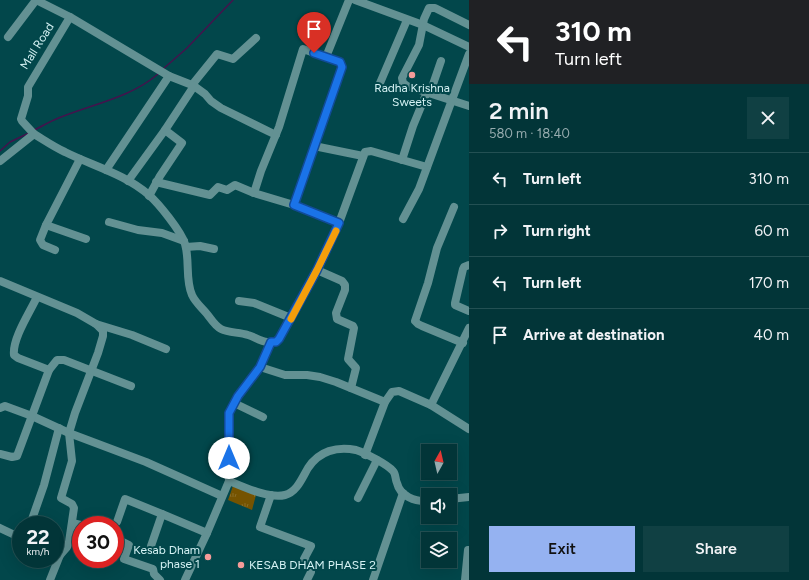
<!DOCTYPE html>
<meta charset="utf-8">
<style>
:root{--surface:#023538;--page:#104043;--text:#f1f3f6;--muted:#96abae;--line:#235053;--accent:#95b2f1}
body{margin:0;font-family:Figtree,sans-serif;background:var(--page);color:var(--text);height:100vh;display:flex;flex-direction:column;font-size:15px;white-space:nowrap}
*{box-sizing:border-box;margin:0}
p{font-size:13px;color:var(--muted)}
.icon{flex:none;width:22px;height:22px;fill:none;stroke:currentColor;stroke-width:2;stroke-linecap:round;stroke-linejoin:round}
.map{position:relative;flex:1;overflow:hidden}
.side{display:flex;flex-direction:column;background:var(--surface);width:340px}
.side>*{flex:none}
.guide{background:#202124;color:#fff;overflow:hidden}
.needle{width:26px;rotate:8deg}
.fabs{position:absolute;left:421px;top:444px;display:grid;gap:8px}
.fabs a{display:grid;place-items:center;width:36px;height:36px;border-radius:0px;background:var(--surface);box-shadow:0 4px 16px #0002,0 0 0 1px var(--line);font-size:20px}
.speed{position:absolute;left:12px;top:516px;display:flex;gap:8px;font-size:20px;font-weight:700;text-align:center}
.speed>*{display:grid;place-content:center;width:52px;height:52px;border-radius:50%;background:var(--surface);box-shadow:0 4px 16px #0002,0 0 0 1px var(--line);line-height:1}
.speed small{font-size:10px;font-weight:400}
.speed .limit{border:6px solid #d22;background:#fff;color:#111}
.pin{position:absolute;display:grid;place-items:center;width:34px;height:34px;color:#fff;margin:-41px -17px;border-radius:50% 50% 50% 0;rotate:-45deg;box-shadow:0 0 4px #0007}
.pin .icon{rotate:45deg}
.me{position:absolute;width:44px;margin:-22px;rotate:0deg;stroke-linejoin:round;filter:drop-shadow(0 0 3px #0008)}
.turn{display:flex;align-items:center;gap:14px;height:84px;padding:0 20px;font-size:18px}
.turn .icon{width:52px;height:52px;stroke-width:2.5}
.turn b{display:block;font-size:28px;line-height:34px}
.round{display:grid;place-items:center;flex:none;width:42px;height:42px;border-radius:0px;background:var(--page)}
.summary{display:flex;align-items:center;justify-content:space-between;height:68px;padding:0 20px}
h1{font-size:24px;font-weight:600;line-height:30px}
.cta{display:flex;gap:8px;margin-top:auto;padding:8px 20px}
.cta a{flex:1;height:46px;border-radius:0px;background:var(--accent);color:#111;font-size:16px;font-weight:600;line-height:46px;text-align:center}
.cta a+a{background:var(--page);color:var(--text)}
ul{padding:0;list-style:none}
li{display:flex;align-items:center;gap:12px;height:52px;padding:0 20px;border-top:1px solid var(--line)}
li div{flex:1}
li b{display:block;font-size:15px}
li em{font-style:normal}
main{display:flex;flex:1;min-height:0}
.map>svg:first-child{display:block}
.park{fill:url(#park-tufts)}
.lines{fill:none;stroke-linecap:round;stroke-linejoin:round}
.stream{stroke:#44134d;stroke-width:1.5}
.minor{stroke:#639193;stroke-width:8}
.route-casing{stroke:#114b97;stroke-width:10}
.route{stroke:#1a73e8;stroke-width:7}
.slow{stroke:#f59e0b;stroke-width:7}
.poi-dot{fill:#f59b99;stroke:#02474b;stroke-width:1.5}
.labels{text-anchor:middle;dominant-baseline:central;stroke-width:4;stroke-linejoin:round;paint-order:stroke}
.street-label{font-size:12px;fill:#d5f2f4;stroke:#02474b}
.poi-label{font-size:12px;fill:#d5f2f4;stroke:#02474b}
</style>
<main>
<div class="map">
<svg width="469" height="580" viewBox="0 0 469 580">
<defs>
<pattern id="park-tufts" width="24" height="20" patternUnits="userSpaceOnUse"><rect width="24" height="20" fill="#755300"/><path d="M3 7l-1-3M5 7V3M7 7l1-3M15 17l-1-3M17 17v-4M19 17l1-3" fill="none" stroke="#886c26"/></pattern>
</defs>
<rect width="100%" height="100%" fill="#02474b"/>
<polygon class="park" points="233,486 256,495 252,510 228,500"/>
<g class="lines">
<g class="stream">
<polyline points="163,69 187,48 233,0"/>
<path d="M34 130C41 127 47 123 54 120 88 105 129 99 158 74"/>
<polyline points="0,151 10,142 29,133"/>
</g>
<g class="minor">
<polyline points="355,0 423,25 469,47"/>
<polyline points="70,17 169,76 106,170"/>
<polyline points="469,25 435,8 429,8 424,19 419,45 402,78 403,83 407,86 469,106"/>
<polyline points="8,37 36,0"/>
<polyline points="326,57 349,0"/>
<polyline points="169,76 192,85 217,54 233,59 256,38"/>
<polyline points="380,83 407,20"/>
<polyline points="194,86 205,94 211,101 221,108 276,135"/>
<polyline points="430,93 441,61"/>
<path d="M34 134C44 140 54 147 65 152 93 166 125 174 149 195 159 204 181 231 185 244 190 260 185 280 192 295 195 302 202 308 207 314 211 319 215 326 221 329 229 333 239 332 248 335 258 338 268 347 279 339L317 270 339 223 294 205 342 67 340 62 303 49 279 127 261 171 254 193"/>
<polyline points="314,146 363,156"/>
<polyline points="80,159 46,225 86,239"/>
<polyline points="402,160 413,126 427,92"/>
<polyline points="0,161 34,134 22,121 21,119 28,96 28,87 70,17 36,0"/>
<polyline points="128,181 165,130"/>
<polyline points="156,182 210,195 218,187 227,190 235,185 254,193 294,205"/>
<polyline points="149,196 160,176 182,143 165,130 194,86 192,85"/>
<polyline points="454,207 437,248 428,283 415,321 418,324 422,326 463,343"/>
<polyline points="403,219 419,189 469,54"/>
<polyline points="109,222 138,230 162,233 184,241"/>
<polyline points="339,223 365,152 371,151 427,167"/>
<polyline points="46,225 40,240 43,245 55,250"/>
<polyline points="186,247 200,246 214,249"/>
<polyline points="469,265 464,267 463,269 455,303 455,305 469,311"/>
<polyline points="317,270 342,281 345,285 345,290 336,313 337,319 353,326 354,328 348,359 356,368 351,388"/>
<polyline points="0,281 77,313 96,324 103,331 103,336 98,353 75,413 69,433 72,461 61,498 72,504 74,508 69,542 67,547 60,555"/>
<polyline points="239,301 254,303 291,318"/>
<polyline points="96,324 132,335 166,349"/>
<polyline points="260,367 285,375 307,375 320,377 336,382 385,402"/>
<polyline points="49,370 57,360 64,360 131,386"/>
<polyline points="234,403 263,417"/>
<polyline points="431,405 469,429"/>
<polyline points="0,408 5,406 32,416 69,433 146,462 222,496"/>
<path d="M0 454 12 457 17 456 49 370 18 358 14 355C12 339 30 312 37 297"/>
<polyline points="365,455 385,402 392,392 399,391 431,405 469,328"/>
<path d="M229 481C244 487 269 499 285 495 297 492 302 478 308 468 319 451 337 446 356 450 365 453 387 464 393 471 396 474 395 479 397 483 400 496 415 502 428 501"/>
<polyline points="271,495 260,527 311,546 304,559 311,567 311,572 307,580"/>
<polyline points="358,498 377,460"/>
<polyline points="450,499 469,497"/>
<polyline points="117,522 125,499 162,514"/>
<polyline points="72,523 81,525"/>
<polyline points="30,525 44,485 59,428"/>
<polyline points="0,528 21,538"/>
<polyline points="115,538 129,545 124,559 153,569 154,574 160,580"/>
<polyline points="151,546 162,514 207,533"/>
<polyline points="50,580 60,555 56,554"/>
<polyline points="185,580 207,533 229,481 229,413 238,396 260,367 271,342"/>
<polyline points="373,580 403,493"/>
<polyline points="465,580 468,550"/>
</g>
</g>
<g class="lines">
<defs>
<polyline id="route" points="229,458 229,413 238,396 260,367 271,342 276,342 279,339 317,270 339,223 294,205 342,67 340,62 314,53"/>
</defs>
<use href="#route" class="route-casing"/>
<use href="#route" class="route"/>
<polyline class="slow" points="291,319 317,270 336,231"/>
</g>
<g class="poi-dot">
<circle cx="412" cy="75" r="4"/>
<circle cx="208" cy="557" r="4"/>
<circle cx="241" cy="565" r="4"/>
</g>
<g class="labels">
<g class="street-label">
<text transform="translate(37 46) rotate(-58)">Mall Road</text>
</g>
<g class="poi-label">
<text x="412" y="88">Radha Krishna<tspan x="412" dy="14">Sweets</tspan></text>
<text x="200" y="550" text-anchor="end">Kesab Dham<tspan x="200" dy="14">phase 1</tspan></text>
<text x="249" y="565" text-anchor="start">KESAB DHAM PHASE 2</text>
</g>
</g>
</svg>
<div class="fabs">
<a><svg class="needle" viewBox="-14 -14 28 28"><path d="M0-13l5 13h-10z" fill="#e53935"/><path d="M0 13l5-13h-10z" fill="#96abae"/></svg></a>
<a><svg class="icon" aria-label="sound" viewBox="0 0 24 24"><path d="M4 9h4l5-4v14l-5-4H4zM17 9q2 3 0 6"/></svg></a>
<a><svg class="icon" aria-label="layers" viewBox="0 0 24 24"><path d="M12 4l9 5-9 5-9-5zM3 14l9 5 9-5"/></svg></a>
</div>
<div class="speed"><div>22<small>km/h</small></div><div class="limit">30</div></div>
<div class="pin" style="left:314px;top:53px;background:#d93025"><svg class="icon" aria-label="arrive" viewBox="0 0 24 24"><path d="M6 21V4h12l-3 4 3 4H6"/></svg></div>
<svg class="me" style="left:229px;top:458px" viewBox="-20 -20 40 40"><circle r="19" fill="#fff"/><path d="M0-13L10 11 0 6-10 11z" fill="#1a73e8"/></svg>
</div>
<section class="side">
<div class="guide">
<div class="turn"><svg class="icon" aria-label="left" viewBox="0 0 24 24"><path d="M17 20v-9H6M10 6l-5 5 5 5"/></svg><div><b>310 m</b>Turn left</div></div>
</div>
<div class="summary"><div><h1>2 min</h1><p>580 m · 18:40</p></div><a class="round"><svg class="icon" aria-label="close" viewBox="0 0 24 24"><path d="M6 6l12 12M18 6L6 18"/></svg></a></div>
<ul>
<li><svg class="icon" aria-label="left" viewBox="0 0 24 24"><path d="M17 20v-9H6M10 6l-5 5 5 5"/></svg><div><b>Turn left</b></div><em>310 m</em></li>
<li><svg class="icon" aria-label="right" viewBox="0 0 24 24"><path d="M7 20v-9h11M14 6l5 5-5 5"/></svg><div><b>Turn right</b></div><em>60 m</em></li>
<li><svg class="icon" aria-label="left" viewBox="0 0 24 24"><path d="M17 20v-9H6M10 6l-5 5 5 5"/></svg><div><b>Turn left</b></div><em>170 m</em></li>
<li><svg class="icon" aria-label="arrive" viewBox="0 0 24 24"><path d="M6 21V4h12l-3 4 3 4H6"/></svg><div><b>Arrive at destination</b></div><em>40 m</em></li>
</ul>
<div class="cta"><a>Exit</a><a>Share</a></div>
</section>
</main>
